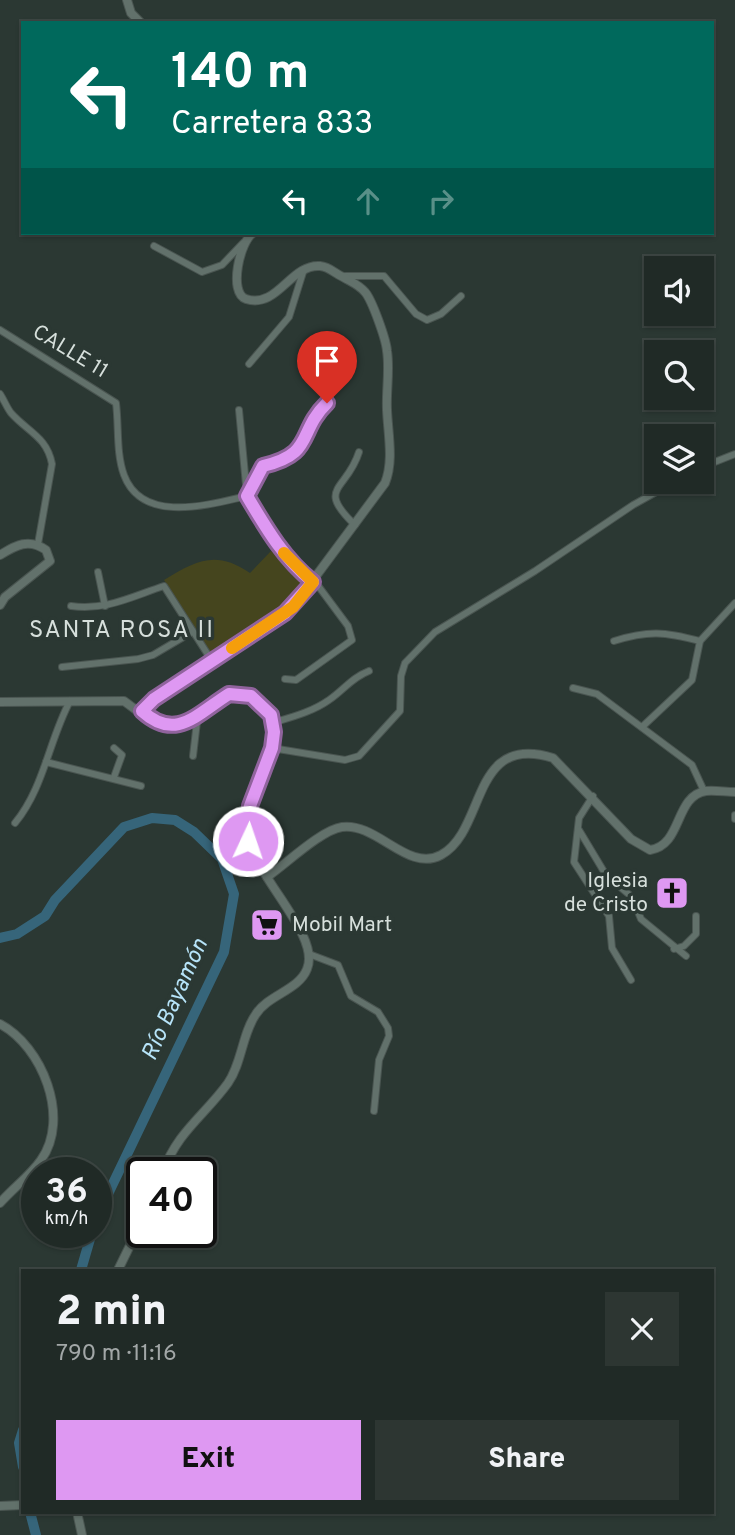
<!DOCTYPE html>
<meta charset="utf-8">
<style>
:root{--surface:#202a26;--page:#2d3632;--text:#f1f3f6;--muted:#a2a7a7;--line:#3d4643;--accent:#de98f2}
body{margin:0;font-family:Overpass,sans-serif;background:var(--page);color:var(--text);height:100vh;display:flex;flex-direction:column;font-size:26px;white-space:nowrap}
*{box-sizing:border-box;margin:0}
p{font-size:23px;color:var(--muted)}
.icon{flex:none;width:38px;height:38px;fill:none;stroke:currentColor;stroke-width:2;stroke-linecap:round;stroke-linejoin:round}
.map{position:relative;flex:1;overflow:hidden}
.sheet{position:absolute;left:21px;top:1269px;width:693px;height:245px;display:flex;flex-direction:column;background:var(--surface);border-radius:0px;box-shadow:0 2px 5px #0004,0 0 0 2px var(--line)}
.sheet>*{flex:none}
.hud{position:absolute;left:21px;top:21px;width:693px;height:214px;border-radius:0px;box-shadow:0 2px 5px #0004,0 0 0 2px var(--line);background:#00695c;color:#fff;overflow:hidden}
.controls{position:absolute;left:644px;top:256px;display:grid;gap:14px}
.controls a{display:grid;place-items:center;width:70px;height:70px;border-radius:0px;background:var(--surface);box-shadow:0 2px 5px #0004,0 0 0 2px var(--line);font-size:35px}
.speed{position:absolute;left:21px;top:1157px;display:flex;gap:14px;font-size:35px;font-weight:700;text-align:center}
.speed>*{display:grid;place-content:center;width:91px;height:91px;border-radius:50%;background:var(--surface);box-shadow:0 2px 5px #0004,0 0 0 2px var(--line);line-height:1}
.speed small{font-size:18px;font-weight:400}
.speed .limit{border:4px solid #111;border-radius:10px;background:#fff;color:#111}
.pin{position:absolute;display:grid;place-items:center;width:60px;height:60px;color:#fff;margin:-72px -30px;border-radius:50% 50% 50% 0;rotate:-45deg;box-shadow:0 0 7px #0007}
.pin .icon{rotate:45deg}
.me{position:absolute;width:77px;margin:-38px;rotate:3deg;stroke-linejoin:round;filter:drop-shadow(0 0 5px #0008)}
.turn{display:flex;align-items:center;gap:24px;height:147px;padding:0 35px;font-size:32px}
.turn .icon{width:91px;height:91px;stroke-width:2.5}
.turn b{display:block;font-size:49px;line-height:60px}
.lanes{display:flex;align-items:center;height:66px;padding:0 35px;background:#0003;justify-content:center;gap:35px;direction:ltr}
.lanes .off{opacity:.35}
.round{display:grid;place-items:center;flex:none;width:74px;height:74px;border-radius:0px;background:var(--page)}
.overview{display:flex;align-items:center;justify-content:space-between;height:119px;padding:0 35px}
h1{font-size:42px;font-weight:800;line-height:52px}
.button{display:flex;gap:14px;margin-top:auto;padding:14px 35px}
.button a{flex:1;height:80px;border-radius:0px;background:var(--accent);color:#111;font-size:28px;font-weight:800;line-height:80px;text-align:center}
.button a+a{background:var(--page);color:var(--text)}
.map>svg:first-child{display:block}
.green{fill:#45451e}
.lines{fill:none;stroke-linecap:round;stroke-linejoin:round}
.river{stroke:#36657a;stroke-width:10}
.minor-casing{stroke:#4a5551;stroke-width:8}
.tertiary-casing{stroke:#4a5551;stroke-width:10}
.minor{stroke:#62716b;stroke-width:6}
.tertiary{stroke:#62716b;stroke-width:8}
.route-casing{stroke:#90639d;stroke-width:18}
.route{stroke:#de98f2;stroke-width:12}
.slow{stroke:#f59e0b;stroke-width:12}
.labels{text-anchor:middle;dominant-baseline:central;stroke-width:7;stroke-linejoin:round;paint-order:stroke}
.street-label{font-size:21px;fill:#d6dfdb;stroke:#2b3833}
.poi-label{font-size:21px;fill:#d6dfdb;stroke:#2b3833;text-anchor:end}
.water-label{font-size:23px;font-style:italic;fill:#b7e4f9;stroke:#2b3833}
.quarter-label{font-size:24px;letter-spacing:2px;fill:#d6dfdb;stroke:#2b3833}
</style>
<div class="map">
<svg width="735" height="1535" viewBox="0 0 735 1535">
<rect width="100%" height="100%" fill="#2b3833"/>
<path class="green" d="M271 551 307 582 285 608 211 655 164 580C197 560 216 550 250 573Z"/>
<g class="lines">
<g class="river">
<polyline points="0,938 17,934 45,916 55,900 124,827 152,818 175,820 194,832 222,859 234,894 224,952 96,1219"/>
<polyline points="81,1270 92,1232"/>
<polyline points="23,1430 19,1443 23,1467"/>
<polyline points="30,1512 36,1535"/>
</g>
<defs>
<g id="minor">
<polyline points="154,246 202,272 222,265 243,243"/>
<polyline points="343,276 384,276 416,314 427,320 441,314 461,296"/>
<path d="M0 330 116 403C119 427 116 453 124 475 142 524 208 505 247 496L263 466C315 454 297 432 327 403"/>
<polyline points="249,364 289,317 304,269"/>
<path d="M0 394C4 400 7 408 11 413 28 432 47 437 52 464L38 544"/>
<polyline points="239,410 247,496 274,540 290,561 319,587 348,626 352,640 296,680 285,679"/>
<polyline points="702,467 735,454"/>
<path d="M355 525C315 487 347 491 359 452"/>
<polyline points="98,572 105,606"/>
<path d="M71 606C106 611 133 596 164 586L212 661"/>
<path d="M614 641C649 630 665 632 700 641"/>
<polyline points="62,667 138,659 153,655 192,632"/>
<polyline points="573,688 597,694 692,765 704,791"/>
<path d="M272 723C292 717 312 712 329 700 344 690 351 678 369 671"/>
<polyline points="642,727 692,680 700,641 735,603"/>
<polyline points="272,748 345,760 359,756 400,711 401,676 405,663 435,632 535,571 633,505 676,481"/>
<polyline points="193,756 198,713"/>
<polyline points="46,762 141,786"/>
<polyline points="114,777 122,755 114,748"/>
<polyline points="593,796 579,818 574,862 609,916 612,948 631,980"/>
<polyline points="735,815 735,819"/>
<path d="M15 823C44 788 49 740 70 701"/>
<polyline points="579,830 606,875 632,897 641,919 686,956"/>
<polyline points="674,949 684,946 696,934 696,916"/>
<polyline points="309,954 338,965 351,996 378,1012 388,1028 389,1036 379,1060 374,1111"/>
</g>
<g id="tertiary">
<polyline points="127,0 131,13 141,23"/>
<path d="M0 555C16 545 29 538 46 550L50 561 5 597 0 605"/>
<path d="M0 702 124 701 155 724 168 727 183 723 229 694C241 693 249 694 258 703 297 738 247 787 248 831 248 871 322 934 307 969 299 990 268 995 256 1014 242 1034 242 1063 228 1083 205 1115 177 1132 163 1172"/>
<path d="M142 711 154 700 293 607 385 483C394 461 388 434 387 410 386 391 390 370 387 351 386 339 372 300 365 292 358 284 351 282 343 277 334 273 330 267 320 266 290 264 278 309 246 299 228 293 240 241 253 233"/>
<path d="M267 877C286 864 321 830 342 827 377 822 408 873 441 855 487 830 470 732 553 758L631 839 650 850C683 845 674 796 706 791 715 790 726 792 735 792"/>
<path d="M0 1024C42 1046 71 1118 41 1160 30 1176 13 1188 0 1203"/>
<polyline points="118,1270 142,1221"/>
<polyline points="0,1506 23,1505"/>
<polyline points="77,1512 82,1535"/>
</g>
</defs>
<use href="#minor" class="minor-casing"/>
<use href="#tertiary" class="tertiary-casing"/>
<use href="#minor" class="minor"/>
<use href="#tertiary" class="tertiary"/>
</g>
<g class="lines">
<defs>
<path id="route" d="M248 841 250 806 272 748 274 732 271 715 251 696 229 694C197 714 176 742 142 711L154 699 285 613 313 582C284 559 266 528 247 496L263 466C315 454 297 432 327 403"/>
</defs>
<use href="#route" class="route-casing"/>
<use href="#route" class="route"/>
<polyline class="slow" points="232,648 293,607 313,582 284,553"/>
</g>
<defs>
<symbol id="church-square" viewBox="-11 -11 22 22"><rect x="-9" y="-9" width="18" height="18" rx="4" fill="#de98f2" stroke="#2b3833"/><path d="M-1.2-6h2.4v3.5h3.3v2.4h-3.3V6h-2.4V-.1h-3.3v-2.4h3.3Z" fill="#111"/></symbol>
<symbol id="supermarket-square" viewBox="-11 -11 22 22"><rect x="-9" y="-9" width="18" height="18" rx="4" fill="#de98f2" stroke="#2b3833"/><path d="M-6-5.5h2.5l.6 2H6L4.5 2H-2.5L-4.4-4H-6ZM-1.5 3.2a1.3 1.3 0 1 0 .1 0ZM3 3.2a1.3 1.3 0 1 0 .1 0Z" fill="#111"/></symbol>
</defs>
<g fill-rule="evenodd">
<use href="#church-square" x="653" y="874" width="38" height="38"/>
<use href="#supermarket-square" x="248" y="906" width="38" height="38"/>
</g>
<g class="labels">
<g class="street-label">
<text transform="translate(70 352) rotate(31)">CALLE 11</text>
</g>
<g class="poi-label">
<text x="648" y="881">Iglesia<tspan x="648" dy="24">de Cristo</tspan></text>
<text x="292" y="925" text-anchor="start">Mobil Mart</text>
</g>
<g class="water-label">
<text transform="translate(176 1000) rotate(-66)">Río Bayamón</text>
</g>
<g class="quarter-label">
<text x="122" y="631">SANTA ROSA II</text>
</g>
</g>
</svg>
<div class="controls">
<a><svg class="icon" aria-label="sound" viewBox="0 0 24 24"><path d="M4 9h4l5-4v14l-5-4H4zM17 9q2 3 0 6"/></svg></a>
<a><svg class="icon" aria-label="search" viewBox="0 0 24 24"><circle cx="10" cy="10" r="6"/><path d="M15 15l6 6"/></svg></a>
<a><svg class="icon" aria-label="layers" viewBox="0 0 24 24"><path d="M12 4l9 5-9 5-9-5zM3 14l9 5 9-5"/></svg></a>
</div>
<div class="speed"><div>36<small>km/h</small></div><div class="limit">40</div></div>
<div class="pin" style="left:327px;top:403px;background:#d93025"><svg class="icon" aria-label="arrive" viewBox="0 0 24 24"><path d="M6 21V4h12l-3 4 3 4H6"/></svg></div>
<svg class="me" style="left:248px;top:841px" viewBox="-20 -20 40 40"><circle r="17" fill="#de98f2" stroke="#fff" stroke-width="3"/><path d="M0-11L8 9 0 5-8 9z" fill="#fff"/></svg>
<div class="hud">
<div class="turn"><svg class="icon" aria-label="left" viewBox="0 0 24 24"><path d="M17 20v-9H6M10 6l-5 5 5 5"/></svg><div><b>140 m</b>Carretera 833</div></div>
<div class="lanes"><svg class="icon" aria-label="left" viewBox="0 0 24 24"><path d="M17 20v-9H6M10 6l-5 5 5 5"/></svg><svg class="icon off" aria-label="ahead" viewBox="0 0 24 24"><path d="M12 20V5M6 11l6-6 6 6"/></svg><svg class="icon off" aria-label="right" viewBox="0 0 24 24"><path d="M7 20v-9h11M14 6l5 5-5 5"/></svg></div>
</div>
<section class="sheet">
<div class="overview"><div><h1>2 min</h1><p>790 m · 11:16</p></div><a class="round"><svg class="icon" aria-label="close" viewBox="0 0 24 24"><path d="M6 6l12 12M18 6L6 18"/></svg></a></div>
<div class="button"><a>Exit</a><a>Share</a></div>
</section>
</div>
